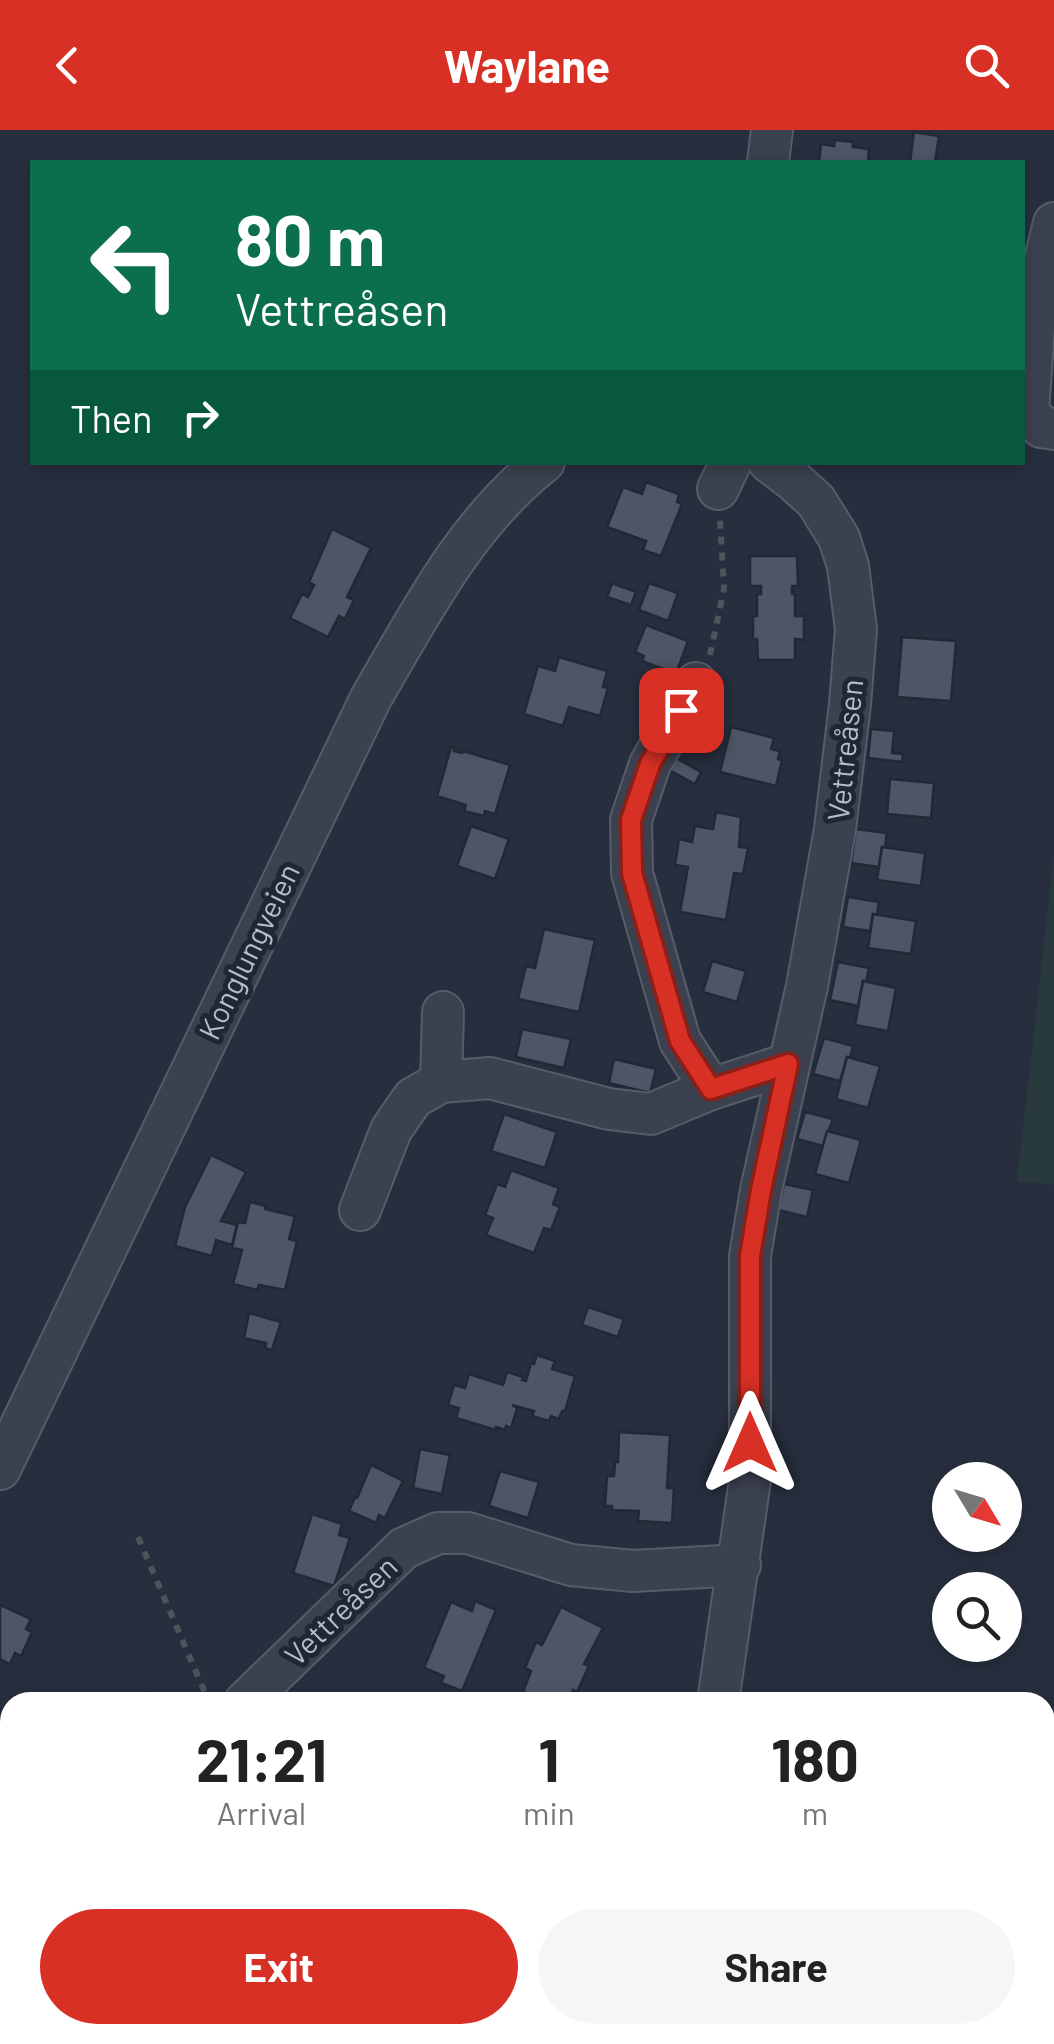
<!DOCTYPE html>
<meta charset="utf-8">
<style>
:root{--surface:#fff;--page:#f6f6f6;--text:#222;--muted:#767676;--accent:#d93025}
body{margin:0;font-family:Barlow,sans-serif;background:var(--page);color:var(--text);height:100vh;display:flex;flex-direction:column;font-size:38px;white-space:nowrap}
*{box-sizing:border-box;margin:0}
p{font-size:32px;color:var(--muted)}
.icon{flex:none;width:55px;height:55px;fill:none;stroke:currentColor;stroke-width:2;stroke-linecap:round;stroke-linejoin:round}
.map{position:relative;flex:1;overflow:hidden}
.panel{position:absolute;left:0px;top:1562px;width:1055px;height:352px;display:flex;flex-direction:column;background:var(--surface);border-radius:30px 30px 0 0;box-shadow:0 5px 15px #0003}
.panel>*{flex:none}
.hud{position:absolute;left:30px;top:30px;width:995px;height:305px;border-radius:0px;box-shadow:0 5px 15px #0003;background:#0b6e4f;color:#fff;overflow:hidden}
.needle{width:65px;rotate:128deg}
.controls{position:absolute;left:932px;top:1332px;display:grid;gap:20px}
.controls a{display:grid;place-items:center;width:90px;height:90px;border-radius:50%;background:var(--surface);box-shadow:0 5px 15px #0003;font-size:50px}
.pin{position:absolute;display:grid;place-items:center;width:85px;height:85px;color:#fff;margin:-42px;border-radius:20px;box-shadow:0 5px 15px #0006}
.me{position:absolute;width:110px;margin:-55px;rotate:0deg;stroke-linejoin:round;filter:drop-shadow(0 0 8px #0008)}
.turn{display:flex;align-items:center;gap:35px;height:210px;padding:0 40px;font-size:45px}
.turn .icon{width:130px;height:130px;stroke-width:2.5}
.turn b{display:block;font-size:70px;line-height:85px}
.then{display:flex;align-items:center;height:95px;padding:0 40px;background:#0003;gap:20px;font-size:38px}
.eta{display:flex;justify-content:space-evenly;align-items:center;height:170px;text-align:center}
.eta b{font-size:60px;font-weight:700;line-height:70px}
.cta{display:flex;gap:20px;margin-top:auto;padding:20px 40px}
.cta a{flex:1;height:115px;border-radius:60px;background:var(--accent);color:#fff;font-size:40px;font-weight:700;line-height:115px;text-align:center}
.cta a+a{background:var(--page);color:var(--text)}
header{display:flex;justify-content:space-between;align-items:center;height:130px;padding:0 40px;background:var(--accent);color:#fff;font-size:45px;font-weight:700}
.map>svg:first-child{display:block}
.green{fill:#293a3f}
.building{fill:#4d5566;stroke:#222835;stroke-width:2.5}
.lines{fill:none;stroke-linecap:round;stroke-linejoin:round}
.minor-casing{stroke:#565c69;stroke-width:44}
.path{stroke:#47575c;stroke-width:6;stroke-dasharray:8 8;stroke-linecap:butt}
.minor{stroke:#3b414e;stroke-width:40}
.route-casing{stroke:#8d1f18;stroke-width:25}
.route{stroke:#d93025;stroke-width:18}
.labels{text-anchor:middle;dominant-baseline:central;stroke-width:10;stroke-linejoin:round;paint-order:stroke}
.street-label{font-size:30px;fill:#b7bcc9;stroke:#202633}
</style>
<header><svg class="icon" aria-label="back" viewBox="0 0 24 24"><path d="M15 5l-7 7 7 7"/></svg>Waylane<svg class="icon" aria-label="search" viewBox="0 0 24 24"><circle cx="10" cy="10" r="6"/><path d="M15 15l6 6"/></svg></header>
<div class="map">
<svg width="1054" height="1914" viewBox="0 0 1054 1914">
<rect width="100%" height="100%" fill="#272e3e"/>
<polygon class="green" points="1054,726 1054,1055 1017,1051"/>
<g class="building">
<polygon points="914,2 939,6 935,32 910,32"/>
<polygon points="835,10 853,12 853,17 869,19 868,32 819,32 821,14 834,16"/>
<polygon points="646,352 679,364 677,372 682,374 661,426 643,420 646,411 607,397 623,357 642,364"/>
<polygon points="332,399 371,418 347,467 354,470 345,489 339,486 328,507 290,488 302,464 308,467 314,455 309,452"/>
<polygon points="750,426 797,426 798,456 792,456 792,464 795,464 795,486 804,486 804,510 795,509 795,530 758,530 757,509 753,509 753,486 757,486 757,464 761,464 761,456 750,456"/>
<polygon points="612,453 636,462 631,475 607,467"/>
<polygon points="649,453 678,463 668,491 639,480"/>
<polygon points="646,495 688,511 676,544 642,531 644,526 635,522"/>
<polygon points="902,507 956,511 951,571 897,567"/>
<polygon points="559,527 607,541 603,557 608,558 600,586 569,577 563,596 524,584 538,536 555,541"/>
<polygon points="731,597 774,608 771,619 780,621 778,629 782,630 776,656 720,642"/>
<polygon points="871,599 894,601 892,623 903,624 902,632 868,628"/>
<polygon points="451,617 455,618 454,621 462,623 463,621 510,635 495,684 485,681 484,686 464,681 466,675 437,666"/>
<polygon points="676,628 701,642 695,654 669,640"/>
<polygon points="890,649 934,653 931,688 887,684"/>
<polygon points="716,682 741,687 739,717 748,718 743,744 734,743 726,790 680,782 688,737 675,735 679,709 692,712 695,696 713,699"/>
<polygon points="471,696 509,709 495,749 457,736"/>
<polygon points="856,699 887,703 885,717 882,717 879,737 851,733"/>
<polygon points="882,717 925,723 921,756 877,750"/>
<polygon points="848,767 879,772 877,785 873,784 870,801 843,797"/>
<polygon points="873,784 916,791 911,824 868,818"/>
<polygon points="544,799 595,810 579,882 518,869 526,836 535,838"/>
<polygon points="712,831 746,841 737,872 703,862"/>
<polygon points="838,832 869,838 866,852 863,851 858,876 830,870"/>
<polygon points="863,851 896,858 888,901 855,895"/>
<polygon points="522,899 571,909 564,938 516,927"/>
<polygon points="824,908 853,916 850,928 847,927 840,951 813,944"/>
<polygon points="847,927 880,936 868,978 836,969"/>
<polygon points="614,929 656,939 650,963 609,953"/>
<polygon points="805,982 833,989 823,1016 797,1009"/>
<polygon points="504,984 557,1002 545,1038 491,1021"/>
<polygon points="827,1001 861,1010 849,1053 815,1044"/>
<polygon points="211,1025 246,1042 221,1091 237,1095 232,1115 216,1110 212,1126 175,1116 185,1077"/>
<polygon points="511,1040 559,1058 553,1074 560,1077 551,1100 544,1098 534,1123 486,1105 493,1088 485,1085 497,1054 505,1057"/>
<polygon points="784,1054 813,1060 807,1087 778,1080"/>
<polygon points="250,1072 266,1076 265,1079 295,1086 289,1109 297,1111 285,1160 259,1155 257,1160 233,1154 242,1120 232,1118 238,1092 245,1093"/>
<polygon points="588,1177 624,1189 618,1207 582,1195"/>
<polygon points="249,1183 281,1192 272,1220 265,1218 266,1213 244,1208"/>
<polygon points="537,1225 555,1231 552,1239 575,1246 565,1281 562,1281 559,1289 551,1286 549,1291 532,1286 534,1281 512,1275 517,1278 511,1298 506,1296 505,1300 496,1297 496,1300 456,1288 459,1278 448,1275 454,1255 465,1258 469,1244 503,1255 507,1242 523,1247 522,1250 526,1251 531,1233 534,1234"/>
<polygon points="619,1302 670,1305 667,1358 674,1358 672,1393 638,1391 639,1381 612,1380 612,1376 605,1376 607,1346 614,1346 615,1332 618,1332"/>
<polygon points="420,1319 450,1325 442,1364 413,1358"/>
<polygon points="371,1335 403,1351 385,1388 379,1385 376,1393 349,1381 355,1367 357,1368"/>
<polygon points="500,1341 539,1352 528,1388 489,1376"/>
<polygon points="312,1384 342,1394 339,1405 350,1408 334,1456 293,1443"/>
<polygon points="475,1471 496,1480 462,1561 441,1553 444,1546 424,1538 451,1472 472,1481"/>
<polygon points="0,1475 31,1489 26,1499 32,1502 21,1526 15,1523 10,1534 0,1529"/>
<polygon points="561,1477 603,1498 584,1534 589,1536 577,1562 573,1560 567,1572 548,1572 523,1562 531,1541 525,1538 536,1512 542,1515"/>
<polygon points="143,1562 181,1571 181,1572 141,1572"/>
<polygon points="450,1905 491,1905 489,1914 448,1914"/>
</g>
<g class="lines">
<defs>
<g id="minor">
<polyline points="768,32 772,0"/>
<polyline points="1054,93 1036,168 1028,281 1041,297 1054,299"/>
<polyline points="718,359 731,332"/>
<polyline points="696,553 650,634 631,690 632,743 680,911 711,959"/>
<polyline points="441,952 443,882"/>
<polyline points="360,1080 391,1000 413,968 441,952 490,948 609,979 651,984 711,959 788,934"/>
<path d="M0 1339 371 568C420 484 466 393 544 332"/>
<polyline points="245,1572 404,1418 438,1403 468,1403 571,1435 633,1441 740,1435"/>
<polyline points="718,1572 750,1350 750,1126 761,1060 807,856 835,699 850,574 856,499 848,436 839,408 816,371 794,351 769,332"/>
<polyline points="619,1914 622,1905"/>
</g>
</defs>
<use href="#minor" class="minor-casing"/>
<g class="path">
<polyline points="710,525 724,459 720,390"/>
<polyline points="138,1407 209,1572"/>
</g>
<use href="#minor" class="minor"/>
</g>
<g class="lines">
<defs>
<polyline id="route" points="681,580 650,634 631,690 632,743 680,911 711,959 788,934 761,1060 750,1126 750,1313"/>
</defs>
<use href="#route" class="route-casing"/>
<use href="#route" class="route"/>
</g>
<g class="labels">
<g class="street-label">
<text transform="translate(844 620) rotate(-84)">Vettreåsen</text>
<text transform="translate(248 821) rotate(-64)">Konglungveien</text>
<text transform="translate(340 1480) rotate(-44)">Vettreåsen</text>
</g>
</g>
</svg>
<div class="controls">
<a><svg class="needle" viewBox="-14 -14 28 28"><path d="M0-13l5 13h-10z" fill="#e53935"/><path d="M0 13l5-13h-10z" fill="#767676"/></svg></a>
<a><svg class="icon" aria-label="search" viewBox="0 0 24 24"><circle cx="10" cy="10" r="6"/><path d="M15 15l6 6"/></svg></a>
</div>
<div class="pin" style="left:681px;top:580px;background:#d93025"><svg class="icon" aria-label="arrive" viewBox="0 0 24 24"><path d="M6 21V4h12l-3 4 3 4H6"/></svg></div>
<svg class="me" style="left:750px;top:1313px" viewBox="-20 -20 40 40"><path d="M0-17L14 15 0 8-14 15z" fill="#d93025" stroke="#fff" stroke-width="4"/></svg>
<div class="hud">
<div class="turn"><svg class="icon" aria-label="left" viewBox="0 0 24 24"><path d="M17 20v-9H6M10 6l-5 5 5 5"/></svg><div><b>80 m</b>Vettreåsen</div></div>
<div class="then">Then<svg class="icon" aria-label="right" viewBox="0 0 24 24"><path d="M7 20v-9h11M14 6l5 5-5 5"/></svg></div>
</div>
<section class="panel">
<div class="eta">
<div><b>21:21</b><p>Arrival</p></div>
<div><b>1</b><p>min</p></div>
<div><b>180</b><p>m</p></div>
</div>
<div class="cta"><a>Exit</a><a>Share</a></div>
</section>
</div>
